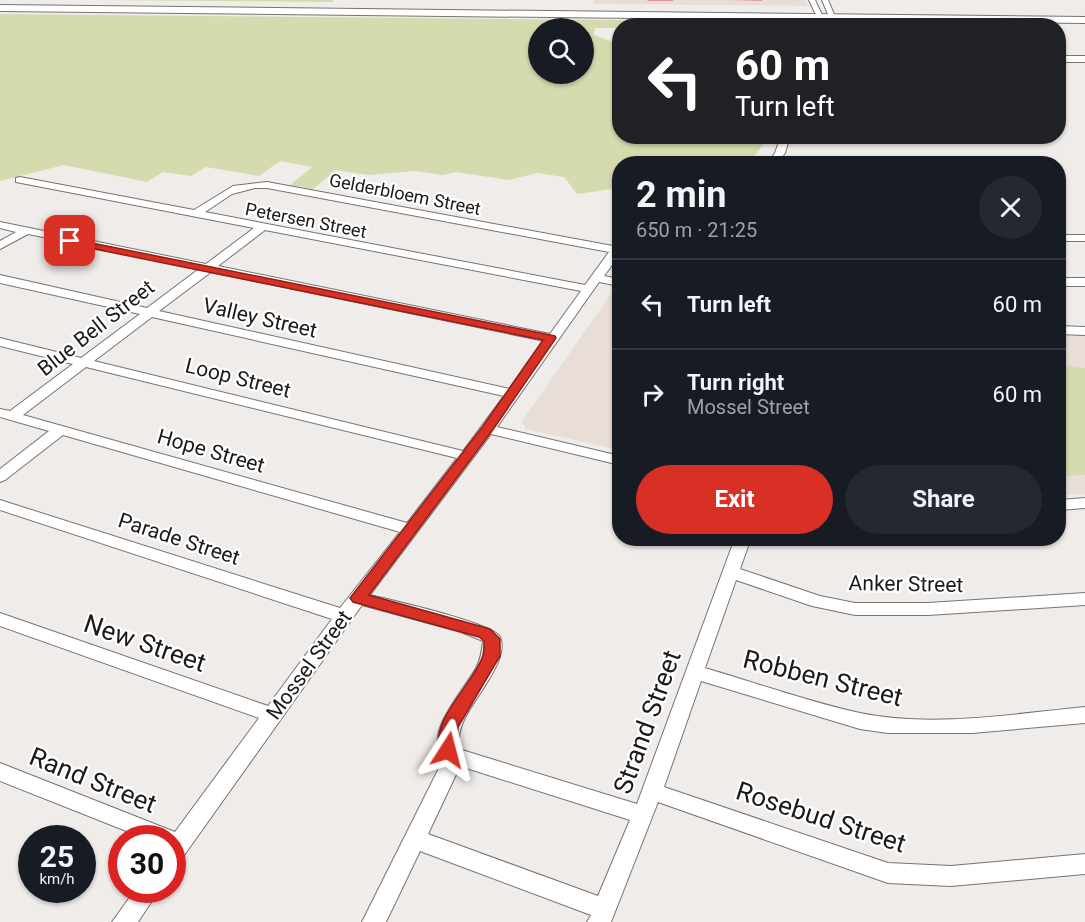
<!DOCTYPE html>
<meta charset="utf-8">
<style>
:root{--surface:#171b24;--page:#242831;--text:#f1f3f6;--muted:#9ea1a6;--line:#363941;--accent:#d93025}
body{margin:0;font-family:Roboto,sans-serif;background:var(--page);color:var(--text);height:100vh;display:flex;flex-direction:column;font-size:22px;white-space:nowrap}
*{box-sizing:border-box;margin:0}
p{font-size:20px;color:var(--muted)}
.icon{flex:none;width:33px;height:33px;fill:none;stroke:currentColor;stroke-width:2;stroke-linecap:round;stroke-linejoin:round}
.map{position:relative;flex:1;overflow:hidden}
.drawer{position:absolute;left:612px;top:156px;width:454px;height:390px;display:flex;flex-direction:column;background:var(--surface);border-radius:24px;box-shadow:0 2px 4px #0004}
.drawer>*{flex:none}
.guide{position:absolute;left:612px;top:18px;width:454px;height:126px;border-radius:24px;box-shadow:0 2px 4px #0004;background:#202124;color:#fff;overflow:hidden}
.tools{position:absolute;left:528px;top:18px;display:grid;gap:12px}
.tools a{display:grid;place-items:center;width:66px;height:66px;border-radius:50%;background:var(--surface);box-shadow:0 2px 4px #0004;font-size:30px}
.speed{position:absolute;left:18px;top:825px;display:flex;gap:12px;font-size:30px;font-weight:700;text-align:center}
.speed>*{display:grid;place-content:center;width:78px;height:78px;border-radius:50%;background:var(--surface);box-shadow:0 2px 4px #0004;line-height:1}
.speed small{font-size:15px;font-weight:400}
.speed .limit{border:9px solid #d22;background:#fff;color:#111}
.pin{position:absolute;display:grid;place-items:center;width:51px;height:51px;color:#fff;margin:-26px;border-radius:12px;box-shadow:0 3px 9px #0006}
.me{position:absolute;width:66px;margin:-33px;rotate:9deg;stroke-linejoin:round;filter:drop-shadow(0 0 4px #0008)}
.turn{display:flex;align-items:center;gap:21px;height:126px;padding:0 24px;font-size:27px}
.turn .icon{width:78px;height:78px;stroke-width:2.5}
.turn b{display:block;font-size:42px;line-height:51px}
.round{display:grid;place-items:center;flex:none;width:63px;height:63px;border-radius:32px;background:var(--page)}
.overview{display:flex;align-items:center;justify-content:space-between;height:102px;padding:0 24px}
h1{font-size:36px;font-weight:700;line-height:45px}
.primary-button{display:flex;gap:12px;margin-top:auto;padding:12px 24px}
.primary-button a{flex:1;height:69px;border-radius:36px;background:var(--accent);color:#fff;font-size:24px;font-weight:700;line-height:69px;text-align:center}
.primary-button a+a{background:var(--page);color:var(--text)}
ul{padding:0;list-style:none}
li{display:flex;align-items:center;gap:18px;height:90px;padding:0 24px;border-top:2px solid var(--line)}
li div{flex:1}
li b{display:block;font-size:22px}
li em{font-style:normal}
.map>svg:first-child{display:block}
.built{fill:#e9ddd8}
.green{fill:#d5dbaf;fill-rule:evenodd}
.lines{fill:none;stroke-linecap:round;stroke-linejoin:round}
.minor-casing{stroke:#767371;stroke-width:2}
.tertiary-casing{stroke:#767371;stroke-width:2}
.secondary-casing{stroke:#767371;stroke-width:2}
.minor{fill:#fff;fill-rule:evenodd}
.tertiary{fill:#fff;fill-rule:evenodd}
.secondary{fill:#fff;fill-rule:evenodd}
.wall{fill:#d7969c}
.building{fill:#faafb5;stroke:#af7a7f;stroke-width:1.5}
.route{fill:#d93025;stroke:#8d1f18;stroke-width:1.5}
.labels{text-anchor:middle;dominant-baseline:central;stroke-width:4.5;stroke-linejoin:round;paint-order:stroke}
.far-street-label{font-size:18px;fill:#1b1a19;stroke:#fff}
.street-label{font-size:21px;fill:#1b1a19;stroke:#fff}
.near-street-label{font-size:26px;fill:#1b1a19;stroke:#fff}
</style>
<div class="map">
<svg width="1085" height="922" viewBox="0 0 1085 922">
<rect width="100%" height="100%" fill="#f0ecea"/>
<g class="built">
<polygon points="594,0 806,0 809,6 594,4"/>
<polygon points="619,293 619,450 526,429 522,421 611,294"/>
<polygon points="1059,334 1085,335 1085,494 1059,495"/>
</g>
<g class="green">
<polygon points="93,0 333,0 333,2"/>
<path d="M0 14 810 22 812 25 620 26 619 28H595L594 35 619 44 620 136 769 137 749 163 620 164 619 188 577 194 564 177 537 173 509 180 456 172 443 175 415 171 368 175 336 170 313 189 290 185 312 167 280 161 259 176 206 167 191 176 163 172 147 182 64 165 0 181ZM538 28H584V74H538Z"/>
<polygon points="1059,365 1085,368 1085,475 1059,476"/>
</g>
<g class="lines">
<defs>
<g id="minor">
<polygon points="809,0 815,0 824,19 818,19"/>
<polygon points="822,0 828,0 836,19 830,19"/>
<polygon points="781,136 790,136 785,153 777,164 767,164 775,153"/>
<polygon points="1035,136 1044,136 1045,139 1040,142"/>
<path d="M20 177 194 210 233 186 267 182 613 246 620 242V254L604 276 620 279V286L599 282 497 427 620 456V465L491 434 370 595C390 600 494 623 500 637 507 653 491 676 483 689 471 707 458 723 458 747L462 750 637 804 735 538H751L740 569 820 596 855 603H928L1085 593V605L928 615H855L812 606 736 580 705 668C756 683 809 702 860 713 933 728 1012 714 1085 707V723L972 733H888L860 729 701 681 664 787 888 863 951 866 1085 854V874L951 886 888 883 658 802 611 922H587L591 915 420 851 386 922H362L444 758C421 735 465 689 476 668 481 659 482 651 483 641L461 632 362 605 180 861 172 864V838H144L0 781V763L175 832 259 718 0 626V613L268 706 332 619 0 510V500L340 608 400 532 63 435 5 480 0 482V469L49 431 0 417V409L10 411 73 364 0 346V338L81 358 140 314 0 283V275L147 308 199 269 28 234 0 249V241L16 232 0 228V222L206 264 254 228 16 182V178ZM255 188H267L609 252 585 285 205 212 232 194ZM265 230 581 291 550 334 218 266ZM211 272 545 341 510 389 159 311ZM152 317 504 396 463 451 94 361ZM86 367 457 458 407 523 23 415ZM460 766 630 820 598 896 428 834Z"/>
<rect x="1059" y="235" width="26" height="6"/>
<rect x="1059" y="278" width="26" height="8"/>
<polygon points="1059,326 1085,327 1085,335 1059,334"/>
<polygon points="1085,498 1085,508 1059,510 1059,500"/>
<polygon points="135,890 159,890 138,922 112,922"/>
</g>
<g id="tertiary">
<polygon points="818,15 824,15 831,26 822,26 817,17"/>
<rect x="1059" y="56" width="26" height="6"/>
</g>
<polygon id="secondary" points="0,5 1085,17 1085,23 0,11"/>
</defs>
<use href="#minor" class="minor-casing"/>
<use href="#tertiary" class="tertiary-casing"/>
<use href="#secondary" class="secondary-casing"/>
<use href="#minor" class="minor"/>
<use href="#tertiary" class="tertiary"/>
<use href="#secondary" class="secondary"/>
</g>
<g class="wall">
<polygon points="647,0 673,0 673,1 648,1"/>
<polygon points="729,0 762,0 762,1"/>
</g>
<polygon class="building" points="653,25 734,26 653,26"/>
<path class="route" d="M67 238 555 336 556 338 492 431 369 595 490 629 500 639V656L458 727 457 750 455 755 448 758 442 755C425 722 475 684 483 655 484 651 484 645 484 641L479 637 353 602 350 598 483 426 543 340 70 244 67 243Z"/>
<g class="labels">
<g class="far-street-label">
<text transform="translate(405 194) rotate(11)">Gelderbloem Street</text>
<text transform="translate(306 220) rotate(11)">Petersen Street</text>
</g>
<g class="street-label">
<text transform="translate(260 318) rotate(13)">Valley Street</text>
<text transform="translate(96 328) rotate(-38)">Blue Bell Street</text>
<text transform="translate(238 378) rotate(14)">Loop Street</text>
<text transform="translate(211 451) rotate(16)">Hope Street</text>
<text transform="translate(179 539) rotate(18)">Parade Street</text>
<text transform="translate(906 584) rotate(1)">Anker Street</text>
<text transform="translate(309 665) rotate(-54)">Mossel Street</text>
</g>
<g class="near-street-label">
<text transform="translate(145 643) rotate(19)">New Street</text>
<text transform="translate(823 678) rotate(14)">Robben Street</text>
<text transform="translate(647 722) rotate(-70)">Strand Street</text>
<text transform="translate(93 780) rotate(22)">Rand Street</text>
<text transform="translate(821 817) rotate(18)">Rosebud Street</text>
</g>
</g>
</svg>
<div class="tools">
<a><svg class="icon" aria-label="search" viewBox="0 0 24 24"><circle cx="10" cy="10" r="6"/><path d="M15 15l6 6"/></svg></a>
</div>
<div class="speed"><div>25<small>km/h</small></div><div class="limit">30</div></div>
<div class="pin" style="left:70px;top:241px;background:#d93025"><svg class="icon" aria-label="arrive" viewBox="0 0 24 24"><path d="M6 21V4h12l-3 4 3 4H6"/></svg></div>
<svg class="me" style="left:448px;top:750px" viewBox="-20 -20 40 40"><path d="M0-17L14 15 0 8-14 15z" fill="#d93025" stroke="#fff" stroke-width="4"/></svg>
<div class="guide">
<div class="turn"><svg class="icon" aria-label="left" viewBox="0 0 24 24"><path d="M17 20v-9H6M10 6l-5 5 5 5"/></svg><div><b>60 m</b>Turn left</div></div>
</div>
<section class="drawer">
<div class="overview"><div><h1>2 min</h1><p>650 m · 21:25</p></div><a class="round"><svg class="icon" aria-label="close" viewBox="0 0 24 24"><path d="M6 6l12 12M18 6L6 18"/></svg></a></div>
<ul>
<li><svg class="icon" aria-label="left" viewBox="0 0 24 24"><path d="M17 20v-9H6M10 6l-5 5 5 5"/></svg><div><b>Turn left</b></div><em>60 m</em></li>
<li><svg class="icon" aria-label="right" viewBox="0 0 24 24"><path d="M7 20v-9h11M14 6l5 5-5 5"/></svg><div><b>Turn right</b><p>Mossel Street</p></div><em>60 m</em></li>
</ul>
<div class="primary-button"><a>Exit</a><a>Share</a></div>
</section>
</div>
